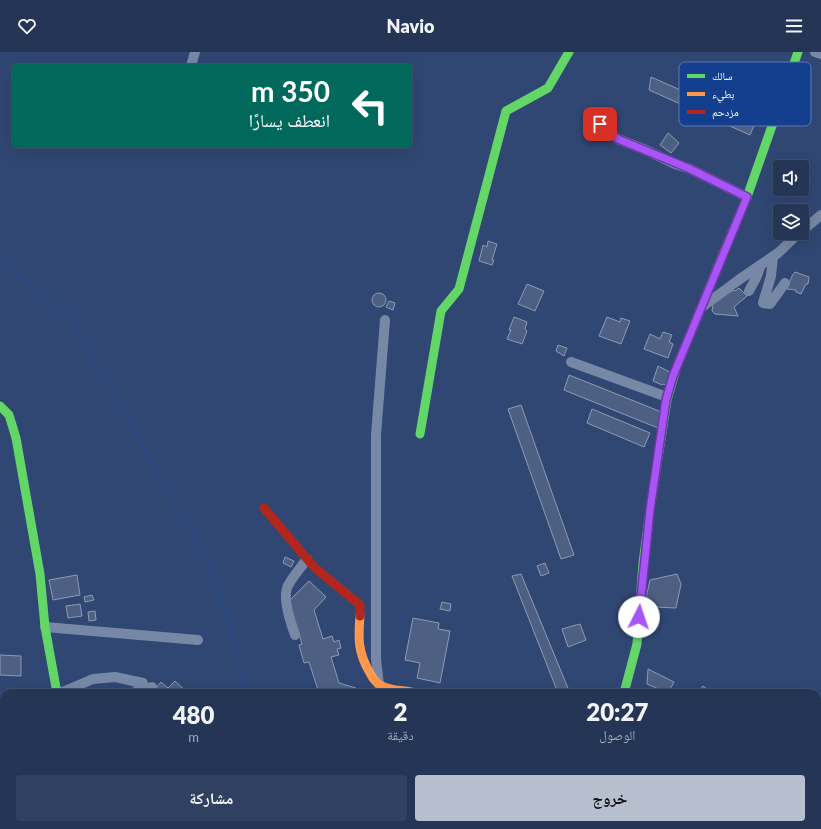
<!DOCTYPE html>
<html lang="ar">
<meta charset="utf-8">
<style>
:root{--surface:#243556;--page:#304060;--text:#f1f3f6;--muted:#a3abb9;--line:#41506c;--accent:#b7bfce}
body{margin:0;font-family:Lato,"Noto Naskh Arabic",sans-serif;background:var(--page);color:var(--text);direction:rtl;height:100vh;display:flex;flex-direction:column;font-size:15px;white-space:nowrap}
*{box-sizing:border-box;margin:0}
p{font-size:13px;color:var(--muted)}
.icon{flex:none;width:22px;height:22px;fill:none;stroke:currentColor;stroke-width:2;stroke-linecap:round;stroke-linejoin:round}
.map{position:relative;flex:1;overflow:hidden;direction:ltr}
.details{position:absolute;left:0px;top:637px;width:821px;height:140px;display:flex;flex-direction:column;background:var(--surface);border-radius:12px 12px 0 0;box-shadow:0 4px 16px #0002,0 0 0 1px var(--line);direction:rtl}
.details>*{flex:none}
.guide{position:absolute;left:12px;top:12px;width:400px;height:84px;border-radius:4px;box-shadow:0 4px 16px #0002,0 0 0 1px var(--line);direction:rtl;background:#00695c;color:#fff;overflow:hidden}
.buttons{position:absolute;left:773px;top:108px;display:grid;gap:8px}
.buttons a{display:grid;place-items:center;width:36px;height:36px;border-radius:4px;background:var(--surface);box-shadow:0 4px 16px #0002,0 0 0 1px var(--line);font-size:20px}
.pin{position:absolute;display:grid;place-items:center;width:34px;height:34px;color:#fff;margin:-17px;border-radius:8px;box-shadow:0 2px 6px #0006}
.me{position:absolute;width:44px;margin:-22px;rotate:4deg;stroke-linejoin:round;filter:drop-shadow(0 0 3px #0008)}
.turn{display:flex;align-items:center;gap:14px;height:84px;padding:0 16px;font-size:18px}
.turn .icon{width:52px;height:52px;stroke-width:2.5}
.turn b{display:block;font-size:28px;line-height:34px}
.eta{display:flex;justify-content:space-evenly;align-items:center;height:68px;text-align:center}
.eta b{font-size:24px;font-weight:800;line-height:28px}
.cta{display:flex;gap:8px;margin-top:auto;padding:8px 16px}
.cta a{flex:1;height:46px;border-radius:4px;background:var(--accent);color:#111;font-size:16px;font-weight:800;line-height:46px;text-align:center}
.cta a+a{background:var(--page);color:var(--text)}
header{display:flex;justify-content:space-between;align-items:center;height:52px;padding:0 16px;background:var(--surface);font-size:18px;font-weight:800}
.map>svg:first-child{display:block}
.lines{fill:none;stroke-linecap:round;stroke-linejoin:round}
.stream{stroke:#2a4982;stroke-width:2.5}
.building{fill:#4d6083;stroke:#8c9bb4}
.street{stroke:#7788a6;stroke-width:10}
.fast{stroke:#63d668;stroke-width:9}
.slow{stroke:#ff974d;stroke-width:9}
.jam{stroke:#b3261e;stroke-width:9}
.route-casing{stroke:#6d37a1;stroke-width:10}
.route{stroke:#a855f7;stroke-width:7}
.key{fill:#143f8f;stroke:#5a79b1;stroke-width:1}
.key-label{font-size:11px;fill:#fff}
</style>
<header><svg class="icon" aria-label="menu" viewBox="0 0 24 24"><path d="M4 6h16M4 12h16M4 18h16"/></svg>Navio<svg class="icon" aria-label="heart" viewBox="0 0 24 24"><path d="M12 20l-8-8c-3-5 5-10 8-4 3-6 11-1 8 4z"/></svg></header>
<div class="map">
<svg width="821" height="777" viewBox="0 0 821 777">
<rect width="100%" height="100%" fill="#304773"/>
<g class="lines">
<g class="stream">
<polyline points="0,209 69,262 216,525 247,641"/>
<polyline points="264,773 264,777"/>
<polyline points="769,773 770,777"/>
<polyline points="364,777 366,773"/>
</g>
</g>
<g class="building">
<polygon points="651,25 755,71 750,83 649,38"/>
<polygon points="668,81 679,91 671,101 660,93"/>
<polygon points="488,189 497,192 492,208 494,208 492,213 479,209 483,193 487,195"/>
<polygon points="795,220 809,225 808,232 806,232 801,242 796,240 796,238 787,237 792,224"/>
<polygon points="527,232 544,239 535,259 518,252"/>
<polygon points="739,236 747,244 734,255 738,264 715,262 712,259 713,252 729,240 731,240 733,238 735,239"/>
<circle cx="379" cy="248" r="7"/>
<polygon points="389,249 395,251 393,258 386,255"/>
<polygon points="514,265 527,270 525,277 527,279 522,292 507,287 511,278 509,278"/>
<polygon points="607,265 620,270 621,266 630,269 621,292 599,284"/>
<polygon points="663,280 672,283 669,290 673,292 668,306 644,297 650,282 660,287"/>
<polygon points="558,293 567,296 564,304 556,299"/>
<polygon points="658,314 672,321 669,334 663,332 662,333 653,329"/>
<polygon points="569,323 664,361 658,376 564,338"/>
<polygon points="521,353 574,503 561,507 508,357"/>
<polygon points="592,357 650,381 644,395 587,371"/>
<polygon points="285,505 294,509 291,515 283,511"/>
<polygon points="545,511 549,521 541,524 537,514"/>
<polygon points="521,522 570,641 558,641 512,524"/>
<polygon points="677,522 681,532 676,556 655,555 653,552 645,551 650,528"/>
<polygon points="77,523 80,543 53,548 49,528"/>
<polygon points="309,529 326,545 314,558 323,587 332,584 334,590 339,588 341,596 337,597 339,603 331,605 339,631 356,636 354,641 319,641 309,610 304,611 299,593 302,592 289,549"/>
<polygon points="92,543 94,548 85,550 84,545"/>
<polygon points="442,550 451,552 450,559 440,557"/>
<polygon points="80,552 82,564 68,566 66,554"/>
<polygon points="95,559 96,568 89,569 88,560"/>
<polygon points="413,566 439,571 438,577 450,579 440,631 417,626 420,611 405,608"/>
<polygon points="580,572 586,588 568,595 562,577"/>
<polygon points="0,603 21,604 21,624 0,623"/>
<polygon points="648,617 674,630 668,641 647,632"/>
<polygon points="175,629 188,641 152,641 161,630 168,636"/>
<polygon points="703,634 712,641 698,641"/>
<polygon points="670,773 684,773 695,777 668,777"/>
</g>
<g class="lines">
<g class="street">
<polyline points="815,0 821,2"/>
<polyline points="191,14 195,0"/>
<polyline points="600,72 618,87 648,99 675,112 688,116 747,145"/>
<polyline points="802,179 821,163"/>
<polyline points="773,205 771,224 763,251 770,252 785,231"/>
<polyline points="749,239 756,226 761,213"/>
<polyline points="702,255 740,227 778,201 799,181"/>
<polyline points="571,310 667,345"/>
<polyline points="45,575 198,588"/>
<path d="M295 583C291 572 283 548 287 536 289 529 302 514 307 507"/>
<polyline points="379,633 376,607 376,383 385,268"/>
<polyline points="60,641 93,627 115,625 143,631"/>
<polyline points="135,641 136,639 152,635"/>
<polyline points="0,740 4,743"/>
<polyline points="86,773 87,777"/>
<polyline points="589,777 590,773"/>
</g>
<g class="fast">
<polyline points="723,202 747,145 798,0"/>
<polyline points="0,354 9,363 16,386 40,522 45,575 57,641"/>
<polyline points="420,382 441,259 459,237 506,59 548,36 569,0"/>
<polyline points="624,641 637,592 643,511 650,458 667,348 676,317"/>
</g>
<g class="slow">
<polyline points="676,317 723,202"/>
<path d="M360 564C358 587 358 601 370 621 372 625 375 630 380 633 390 639 404 638 416 641"/>
</g>
<polyline class="jam" points="264,456 314,515 360,553 360,564"/>
</g>
<g class="lines">
<defs>
<polyline id="route" points="600,72 618,87 688,116 747,145 673,324 666,348 650,458 639,565"/>
</defs>
<use href="#route" class="route-casing"/>
<use href="#route" class="route"/>
</g>
<rect x="679" y="10" width="132" height="64" rx="6" class="key"/>
<rect x="687" y="22" width="18" height="4" fill="#63d668"/>
<rect x="687" y="40" width="18" height="4" fill="#ff974d"/>
<rect x="687" y="58" width="18" height="4" fill="#b3261e"/>
<g class="key-label">
<text x="712" y="28">سالك</text>
<text x="712" y="46">بطيء</text>
<text x="712" y="64">مزدحم</text>
</g>
</svg>
<div class="buttons">
<a><svg class="icon" aria-label="sound" viewBox="0 0 24 24"><path d="M4 9h4l5-4v14l-5-4H4zM17 9q2 3 0 6"/></svg></a>
<a><svg class="icon" aria-label="layers" viewBox="0 0 24 24"><path d="M12 4l9 5-9 5-9-5zM3 14l9 5 9-5"/></svg></a>
</div>
<div class="pin" style="left:600px;top:72px;background:#d93025"><svg class="icon" aria-label="arrive" viewBox="0 0 24 24"><path d="M6 21V4h12l-3 4 3 4H6"/></svg></div>
<svg class="me" style="left:639px;top:565px" viewBox="-20 -20 40 40"><circle r="19" fill="#fff"/><path d="M0-13L10 11 0 6-10 11z" fill="#a855f7"/></svg>
<div class="guide">
<div class="turn"><svg class="icon" aria-label="left" viewBox="0 0 24 24"><path d="M17 20v-9H6M10 6l-5 5 5 5"/></svg><div><b>350 m</b>انعطف يسارًا</div></div>
</div>
<section class="details">
<div class="eta">
<div><b>20:27</b><p>الوصول</p></div>
<div><b>2</b><p>دقيقة</p></div>
<div><b>480</b><p>m</p></div>
</div>
<div class="cta"><a>خروج</a><a>مشاركة</a></div>
</section>
</div>
